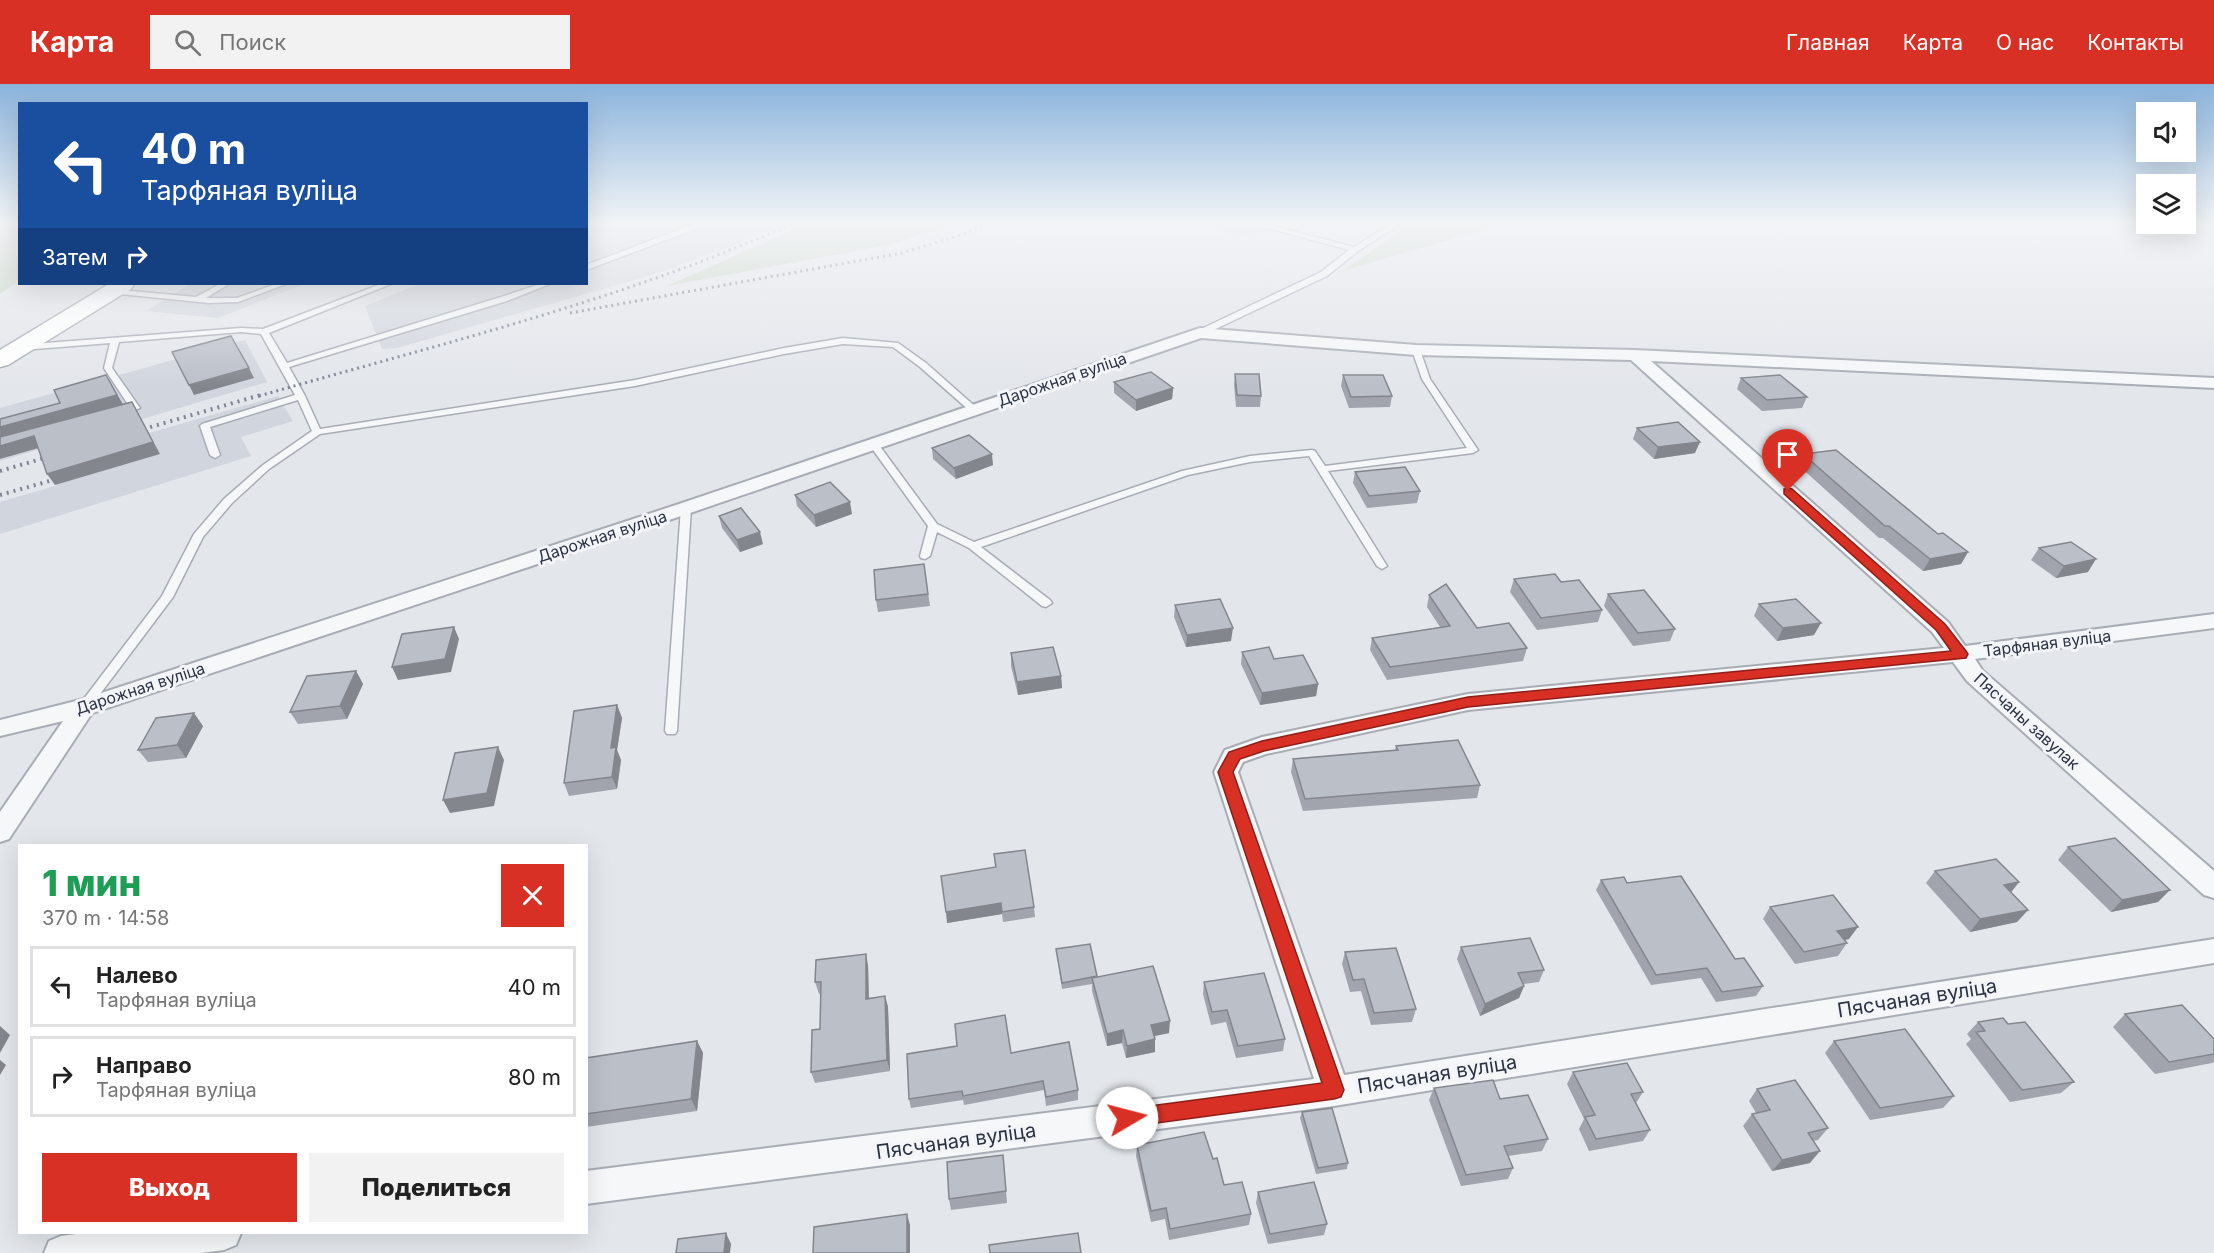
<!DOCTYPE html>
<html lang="ru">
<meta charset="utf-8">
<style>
:root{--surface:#fff;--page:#f2f2f2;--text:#222;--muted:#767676;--line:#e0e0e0;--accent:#d93025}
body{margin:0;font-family:Inter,sans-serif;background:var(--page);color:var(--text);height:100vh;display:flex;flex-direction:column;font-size:22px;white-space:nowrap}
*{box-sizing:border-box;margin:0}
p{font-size:20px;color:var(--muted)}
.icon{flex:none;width:33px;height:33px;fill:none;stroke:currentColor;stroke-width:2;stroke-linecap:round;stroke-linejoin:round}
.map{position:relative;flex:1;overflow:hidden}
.side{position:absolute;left:18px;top:760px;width:570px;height:390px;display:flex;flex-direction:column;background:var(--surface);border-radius:0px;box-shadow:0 6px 24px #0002}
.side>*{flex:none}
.hud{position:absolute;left:18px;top:18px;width:570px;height:183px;border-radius:0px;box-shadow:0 6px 24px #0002;background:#1a4fa0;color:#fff;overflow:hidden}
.buttons{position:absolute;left:2136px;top:18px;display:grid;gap:12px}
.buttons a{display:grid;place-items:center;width:60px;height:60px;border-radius:0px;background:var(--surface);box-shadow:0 6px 24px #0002;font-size:30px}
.pin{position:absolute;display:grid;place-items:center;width:51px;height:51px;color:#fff;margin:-62px -26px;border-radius:50% 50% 50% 0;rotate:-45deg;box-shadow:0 0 6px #0007}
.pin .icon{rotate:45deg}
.me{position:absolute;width:66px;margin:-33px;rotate:82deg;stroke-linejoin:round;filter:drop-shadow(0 0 4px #0008)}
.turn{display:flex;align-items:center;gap:21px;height:126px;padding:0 24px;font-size:27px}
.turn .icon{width:78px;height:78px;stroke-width:2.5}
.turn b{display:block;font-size:42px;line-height:51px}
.then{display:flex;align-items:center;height:57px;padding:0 24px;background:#0003;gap:12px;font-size:22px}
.round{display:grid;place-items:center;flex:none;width:63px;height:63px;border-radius:0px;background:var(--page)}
.overview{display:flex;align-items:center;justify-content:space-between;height:102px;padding:0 24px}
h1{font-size:36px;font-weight:800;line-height:45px;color:#1e9e55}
.primary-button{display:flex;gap:12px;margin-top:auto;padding:12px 24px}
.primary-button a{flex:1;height:69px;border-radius:0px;background:var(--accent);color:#fff;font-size:24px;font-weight:800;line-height:69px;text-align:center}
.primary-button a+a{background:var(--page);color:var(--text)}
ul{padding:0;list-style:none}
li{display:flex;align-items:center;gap:18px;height:81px;margin:0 12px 9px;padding:0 12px;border:3px solid var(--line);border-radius:0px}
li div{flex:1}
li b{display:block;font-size:22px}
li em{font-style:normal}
header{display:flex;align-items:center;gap:36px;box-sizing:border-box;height:84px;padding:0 30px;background:var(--accent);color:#fff}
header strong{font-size:28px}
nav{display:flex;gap:33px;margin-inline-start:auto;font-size:21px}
.search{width:420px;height:54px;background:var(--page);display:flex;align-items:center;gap:15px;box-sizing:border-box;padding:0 21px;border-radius:0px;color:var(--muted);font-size:22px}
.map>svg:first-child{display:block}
.built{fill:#d1d5dd}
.green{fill:#c8d5c5}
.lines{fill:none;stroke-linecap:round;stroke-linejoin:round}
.service-casing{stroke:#a8adb5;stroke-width:3}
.minor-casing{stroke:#a8adb5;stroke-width:4}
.secondary-casing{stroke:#a8adb5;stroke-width:3}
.service{fill:#f6f7f9;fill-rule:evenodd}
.minor{fill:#f6f7f9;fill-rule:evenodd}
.secondary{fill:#fff;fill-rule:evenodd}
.rail-far1{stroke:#7d8594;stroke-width:3;stroke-dasharray:2 4;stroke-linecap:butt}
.rail{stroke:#7d8594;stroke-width:4;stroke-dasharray:2 5;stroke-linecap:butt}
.wall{fill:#a1a4ac}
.shaded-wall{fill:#83868c}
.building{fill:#bbbfc8;stroke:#83868c;stroke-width:1.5}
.route{fill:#d93025;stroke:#8d1f18;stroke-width:1.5}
.labels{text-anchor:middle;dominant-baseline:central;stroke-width:6;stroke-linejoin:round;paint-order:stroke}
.street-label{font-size:16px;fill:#2b3343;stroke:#f3f5f8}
.near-street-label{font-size:20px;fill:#2b3343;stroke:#f3f5f8}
</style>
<header>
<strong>Карта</strong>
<div class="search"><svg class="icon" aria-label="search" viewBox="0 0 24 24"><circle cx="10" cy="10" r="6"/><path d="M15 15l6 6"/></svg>Поиск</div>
<nav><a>Главная</a><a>Карта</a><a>О нас</a><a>Контакты</a></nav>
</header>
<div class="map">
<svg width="2214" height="1169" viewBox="0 0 2214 1169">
<rect width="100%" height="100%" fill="#e3e6eb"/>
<g class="built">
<polygon points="587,138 786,138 741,158 662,188 397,264 382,265 365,222 419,200 586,200"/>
<polygon points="1189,138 1279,138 1249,153"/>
<polygon points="190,200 304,200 218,234 146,227"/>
<polygon points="245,256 267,298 0,377 0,324"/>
<polygon points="278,312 293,337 241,353 251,372 0,450 0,418 55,402 142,351"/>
</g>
<g class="green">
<polygon points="0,138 20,138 19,197 0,210"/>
<polygon points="811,138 957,138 893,160 667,202"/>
<polygon points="1414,138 1510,138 1342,187"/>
</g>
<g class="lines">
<defs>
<g id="service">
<polygon points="694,138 701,138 698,144 586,186 586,181 692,141"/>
<polygon points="1246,138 1258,138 1354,163 1394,138 1403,138 1358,167 1327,192 1203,251 1197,251 1197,247 1321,188 1349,166"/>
<polygon points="220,200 229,200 206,214 237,214 276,200 286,200 238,218 209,219 110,209 106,207 110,205 196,213"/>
<polygon points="381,200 391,200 269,249 287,279 501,213 540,200 550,200 507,217 289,283 305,312 320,345 635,296 784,264 843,254 898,259 926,279 978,325 976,327 970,327 920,283 893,263 843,260 784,270 635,302 320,350 269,385 232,419 203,453 173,513 88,626 80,626 78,623 80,620 162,512 194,450 224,415 263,381 312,347 298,316 210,343 220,371 215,374 210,371 200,342 202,340 295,311 261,250 241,248 119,258 112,284 140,324 126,329 121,326 129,322 104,284 110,259 23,266 20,265 20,261 241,244 263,245"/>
<polygon points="1416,263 1420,266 1430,295 1478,366 1473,369 1328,387 1387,482 1382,485 1377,482 1309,372 1250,378 1188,391 981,463 1050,516 1052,519 1046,523 1042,522 969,464 937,448 930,472 925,475 921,474 920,472 928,442 868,359 873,356 876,357 937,440 974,458 1182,387 1250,372 1312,366 1315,367 1325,382 1467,364 1422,295 1412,266"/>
<polygon points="686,421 691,424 677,647 675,650 667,650 665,647 681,424"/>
</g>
<g id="minor">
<polygon points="1200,244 1416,261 1635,266 2214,294 2214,304 1651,277 1948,538 1965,562 2214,530 2214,544 1975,575 1983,587 2214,787 2214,814 2204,811 1967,597 1953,578 1468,626 1266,670 1243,678 1238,688 1344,991 2214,855 2214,879 1334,1022 586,1120 586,1087 1314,995 1214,688 1225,666 1262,653 1468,610 1944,564 1932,548 1631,276 1416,271 1201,254 693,428 92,629 9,755 0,758 0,728 63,637 0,652 0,636 80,616 679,420"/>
<polygon points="83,1149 241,1149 236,1161 224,1166 201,1169 44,1169 49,1157 61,1152"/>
</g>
<polygon id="secondary" points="109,200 134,200 131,205 8,281 0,283 0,266"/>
</defs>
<use href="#service" class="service-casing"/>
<use href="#minor" class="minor-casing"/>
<use href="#secondary" class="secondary-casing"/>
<use href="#service" class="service"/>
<use href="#minor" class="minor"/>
<use href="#secondary" class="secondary"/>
<g class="rail-far1">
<polyline points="570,229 902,169 964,150 991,138"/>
<path d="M259 312C439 260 625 216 796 138"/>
</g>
<g class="rail">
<polyline points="130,349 264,310"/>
<polyline points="0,387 58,370"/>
<polyline points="0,411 53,396"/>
</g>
</g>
<g class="wall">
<polygon points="1235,290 1261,312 1260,323 1236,323 1234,301"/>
<polygon points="1343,291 1392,312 1390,323 1349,324 1341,302"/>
<polygon points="1741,294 1807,313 1802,324 1762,327 1737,305"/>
<polygon points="1114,298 1173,304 1172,315 1136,327 1114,309"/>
<polygon points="1637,344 1695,369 1654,375 1633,355"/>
<polygon points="932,364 993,381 956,395 933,375"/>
<polygon points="1803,370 1968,468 1961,480 1923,487 1883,454 1879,454 1798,381"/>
<polygon points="1355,388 1420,407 1417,419 1367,424 1353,399"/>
<polygon points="795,411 852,430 816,443 797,422"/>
<polygon points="719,432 763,460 740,468 722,444"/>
<polygon points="2039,464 2088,488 2056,494 2031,476"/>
<polygon points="924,480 930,522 878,528 876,516"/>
<polygon points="1514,495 1561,498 1602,526 1598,538 1537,546 1510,508"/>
<polygon points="1608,510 1675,545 1670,557 1633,562 1604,522"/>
<polygon points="1429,511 1477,544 1527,564 1523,577 1387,596 1370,566 1372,554 1440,543 1427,523"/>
<polygon points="1759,520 1814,551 1777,557 1754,532"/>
<polygon points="1175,521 1231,557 1186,563 1174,533"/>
<polygon points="1242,568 1274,575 1318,600 1316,612 1260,621 1241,580"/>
<polygon points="1011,569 1061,592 1062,604 1018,611 1011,582"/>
<polygon points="356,587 363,600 347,635 298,640 290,628"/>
<polygon points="617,621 622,634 617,666 621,676 617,705 569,712 564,699"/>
<polygon points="203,642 186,674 148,678 138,666"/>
<polygon points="1396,662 1480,701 1477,714 1303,727 1291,688 1293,675 1395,666"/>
<polygon points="2068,763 2158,818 2111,828 2058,776"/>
<polygon points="994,770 1034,823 1035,833 1003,838 1002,830 947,839 995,783"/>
<polygon points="1935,787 2019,798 2011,808 2028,826 2017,838 1970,848 1926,799"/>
<polygon points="1601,796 1627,799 1735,875 1763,902 1756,912 1716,918 1701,894 1651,901 1596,806"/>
<polygon points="1770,823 1849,855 1845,856 1847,859 1838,872 1795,880 1763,835"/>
<polygon points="1461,863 1544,886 1539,898 1523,900 1524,902 1519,914 1480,932 1457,875"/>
<polygon points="1056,865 1097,893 1169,949 1154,952 1155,955 1155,968 1126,974 1122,959 1107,962 1092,907 1092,900 1062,905"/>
<polygon points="1345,868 1416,925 1412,938 1371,941 1361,907 1350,908 1342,880"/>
<polygon points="868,881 869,914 885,912 888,923 890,987 815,999 811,988 820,945 821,909 819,910 815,898"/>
<polygon points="1204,898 1285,955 1283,967 1236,974 1226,938 1211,941 1203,910"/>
<polygon points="2125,930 2214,955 2214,978 2212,979 2155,990 2113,943"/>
<polygon points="1978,938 2008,940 2074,998 2061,1009 2010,1018 1966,960 1971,955 1967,950"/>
<polygon points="697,957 703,969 697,1027 586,1043 586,974"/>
<polygon points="1834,957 1954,1012 1943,1024 1870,1036 1825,969"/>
<polygon points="1011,969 1078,1006 1078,1016 1046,1022 1044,1006 964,1021 963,1016 911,1024 909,1015"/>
<polygon points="1573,988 1643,1008 1636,1019 1650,1046 1643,1057 1589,1067 1579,1045 1584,1035 1567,1000"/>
<polygon points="1434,1004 1500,1015 1548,1055 1542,1067 1508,1072 1513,1084 1508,1095 1461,1102 1429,1016"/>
<polygon points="1757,1005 1828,1044 1818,1056 1813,1057 1810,1079 1772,1087 1743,1042 1752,1030 1756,1029 1749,1017"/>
<polygon points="1302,1028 1348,1079 1347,1085 1316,1090 1300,1034"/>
<polygon points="1137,1061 1213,1075 1224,1101 1251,1130 1249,1141 1169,1156 1165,1135 1151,1138 1136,1072"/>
<polygon points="1004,1082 1007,1119 951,1126 949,1115"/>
<polygon points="1258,1108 1327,1140 1324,1151 1268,1160 1256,1119"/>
</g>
<g class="shaded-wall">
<polygon points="249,284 254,294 194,311 189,301"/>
<polygon points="106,291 124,322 0,357 0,343 117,311"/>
<polygon points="1173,304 1172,315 1136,327 1136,316"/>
<polygon points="132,318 160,370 55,401 47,390"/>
<polygon points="34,352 42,363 0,375 0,362"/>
<polygon points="1700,358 1695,369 1654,375 1658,363"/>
<polygon points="992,370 993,381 956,395 954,384"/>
<polygon points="850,418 852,430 816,443 814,431"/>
<polygon points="760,448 763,460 740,468 737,456"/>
<polygon points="1968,468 1961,480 1923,487 1930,475"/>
<polygon points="2096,475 2088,488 2056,494 2064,482"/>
<polygon points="1821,539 1814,551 1777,557 1783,544"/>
<polygon points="454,543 459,555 451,588 398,596 392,583"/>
<polygon points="1233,544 1231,557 1186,563 1187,551"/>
<polygon points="356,587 363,600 347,635 340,622"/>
<polygon points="1061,592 1062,604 1018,611 1017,598"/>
<polygon points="1318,600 1316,612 1260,621 1262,609"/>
<polygon points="617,621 622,634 617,666 621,676 617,705 612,693 611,664"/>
<polygon points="194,629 203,642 186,674 177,661"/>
<polygon points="498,663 504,676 494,722 450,729 443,716"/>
<polygon points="2019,798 2009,811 2004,801"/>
<polygon points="2170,806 2158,818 2111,828 2122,816"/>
<polygon points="1001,819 1002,830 947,839 946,828"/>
<polygon points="2028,826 2017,838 1970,848 1980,835"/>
<polygon points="1858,843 1849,855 1829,859 1837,847"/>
<polygon points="866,870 868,881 869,926 866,915"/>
<polygon points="1524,902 1519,914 1480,932 1485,920"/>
<polygon points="885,912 888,923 890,987 887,976"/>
<polygon points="1170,937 1169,949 1150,953 1151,941"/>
<polygon points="0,942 10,951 0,969"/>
<polygon points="1123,946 1122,959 1107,962 1107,950"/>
<polygon points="1155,955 1155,968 1126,974 1127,962"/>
<polygon points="697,957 703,969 697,1027 691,1015"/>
<polygon points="0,976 6,981 0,991"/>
<polygon points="1820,1067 1810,1079 1772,1087 1782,1076"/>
<polygon points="907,1130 910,1141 910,1169 907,1169"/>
<polygon points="726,1149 731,1160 730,1169 724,1169"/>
</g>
<g class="building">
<polygon points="231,252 249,284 189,301 172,268"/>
<polygon points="1151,288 1173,304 1136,316 1114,298"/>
<polygon points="1235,290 1259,290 1261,312 1237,311"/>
<polygon points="106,291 117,311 0,343 0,335 60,319 54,306"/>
<polygon points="1343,291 1383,291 1392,312 1351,313"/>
<polygon points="1780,291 1807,313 1767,316 1741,294"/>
<polygon points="132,318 153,358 47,390 34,352 0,362 0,353"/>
<polygon points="1678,338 1700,358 1658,363 1637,344"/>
<polygon points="969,351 992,370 954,384 932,364"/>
<polygon points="1836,366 1938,450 1943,449 1968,468 1930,475 1889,442 1885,442 1803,370"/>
<polygon points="1405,383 1420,407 1369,412 1355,388"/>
<polygon points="830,398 850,418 814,431 795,411"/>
<polygon points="741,424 760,448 737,456 719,432"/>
<polygon points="2071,458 2096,475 2064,482 2039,464"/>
<polygon points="924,480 928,510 876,516 874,486"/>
<polygon points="1555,490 1561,498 1579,496 1602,526 1541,534 1514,495"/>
<polygon points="1446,500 1477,544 1509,539 1527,564 1390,583 1372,554 1450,542 1429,511"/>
<polygon points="1644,506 1675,545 1638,549 1608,510"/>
<polygon points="1220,515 1233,544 1187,551 1175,521"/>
<polygon points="1796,515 1821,539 1783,544 1759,520"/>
<polygon points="454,543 445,575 392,583 402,550"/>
<polygon points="1053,563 1061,592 1017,598 1011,569"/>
<polygon points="1269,563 1274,575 1303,571 1318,600 1262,609 1242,568"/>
<polygon points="356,587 340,622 290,628 307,592"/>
<polygon points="617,621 611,664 616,663 612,693 564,699 574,627"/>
<polygon points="194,629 177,661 138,666 156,634"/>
<polygon points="1458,656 1480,701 1305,715 1293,675 1398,666 1396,662"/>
<polygon points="498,663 487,709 443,716 455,669"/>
<polygon points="2115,754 2170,806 2122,816 2068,763"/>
<polygon points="1025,766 1034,823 1002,828 1001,819 946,828 941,792 996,783 994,770"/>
<polygon points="1996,775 2019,798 2004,801 2028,826 1980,835 1935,787"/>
<polygon points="1681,792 1735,875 1744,874 1763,902 1722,908 1707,884 1656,891 1601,796 1624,793 1627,799"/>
<polygon points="1833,811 1858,843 1837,847 1847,859 1804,868 1770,823"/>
<polygon points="1530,854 1544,886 1518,889 1524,902 1485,920 1461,863"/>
<polygon points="1090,860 1097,892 1062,899 1056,865"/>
<polygon points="1396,864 1416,925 1374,929 1364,895 1353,896 1345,868"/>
<polygon points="866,870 866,915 885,912 887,976 811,988 812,946 820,945 821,898 815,898 816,876"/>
<polygon points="1153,882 1170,937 1151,941 1155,955 1127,962 1123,946 1107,950 1092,894"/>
<polygon points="1264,889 1285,955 1238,962 1227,926 1212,928 1204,898"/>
<polygon points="2182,921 2214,955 2214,970 2169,978 2125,930"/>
<polygon points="1005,931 1011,969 1069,958 1078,1006 1046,1013 1043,997 963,1012 962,1007 909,1015 907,970 957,962 955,940"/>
<polygon points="2003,934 2008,940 2025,938 2074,998 2022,1006 1976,948 1985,947 1978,938"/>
<polygon points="1905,945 1954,1012 1880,1024 1834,957"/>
<polygon points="697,957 691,1015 586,1030 586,974"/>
<polygon points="1627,979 1643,1008 1631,1010 1650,1046 1596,1055 1585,1033 1595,1031 1573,988"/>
<polygon points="1493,996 1500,1015 1528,1011 1548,1055 1504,1062 1513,1084 1466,1091 1434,1004"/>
<polygon points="1795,996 1828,1044 1808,1049 1820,1067 1782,1076 1752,1030 1770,1026 1757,1005"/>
<polygon points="1332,1024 1348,1079 1318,1084 1302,1028"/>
<polygon points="1204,1048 1213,1075 1217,1074 1224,1101 1242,1098 1251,1130 1170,1145 1166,1124 1151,1127 1137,1061"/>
<polygon points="1003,1071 1006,1107 949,1115 947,1078"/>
<polygon points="1314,1098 1327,1140 1270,1150 1258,1108"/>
<polygon points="907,1130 907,1169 813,1169 814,1143"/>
<polygon points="726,1149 724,1169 676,1169 678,1155"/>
<polygon points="1078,1149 1081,1169 990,1169 989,1161"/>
</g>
<linearGradient id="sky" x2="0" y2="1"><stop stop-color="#8bb4dc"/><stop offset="0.46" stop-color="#f2f4f6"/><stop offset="1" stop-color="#f2f4f6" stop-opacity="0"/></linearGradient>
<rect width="2214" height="302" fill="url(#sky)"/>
<polygon class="route" points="1788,404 1792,405 1945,540 1966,567 1968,570 1966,574 1468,623 1264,667 1240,675 1233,688 1344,1006 1341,1013 1334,1015 1127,1043 1120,1041 1117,1034 1120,1028 1127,1025 1322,999 1218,688 1229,668 1262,657 1468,613 1951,567 1936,546 1784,410 1784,405"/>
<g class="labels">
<g class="street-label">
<text transform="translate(1062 295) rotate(-19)">Дарожная вуліца</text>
<text transform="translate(602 452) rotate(-18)">Дарожная вуліца</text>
<text transform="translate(2047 559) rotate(-7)">Тарфяная вуліца</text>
<text transform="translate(140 604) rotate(-18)">Дарожная вуліца</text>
<text transform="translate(2027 637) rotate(42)">Пясчаны завулак</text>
</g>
<g class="near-street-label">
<text transform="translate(1917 914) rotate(-9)">Пясчаная вуліца</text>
<text transform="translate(1437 990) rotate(-9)">Пясчаная вуліца</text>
<text transform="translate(956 1057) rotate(-8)">Пясчаная вуліца</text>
</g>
</g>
</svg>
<div class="buttons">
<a><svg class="icon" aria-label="sound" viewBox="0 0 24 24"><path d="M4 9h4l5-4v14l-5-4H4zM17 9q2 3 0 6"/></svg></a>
<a><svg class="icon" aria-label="layers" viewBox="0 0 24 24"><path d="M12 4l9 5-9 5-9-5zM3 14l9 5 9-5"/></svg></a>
</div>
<div class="pin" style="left:1788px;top:407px;background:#d93025"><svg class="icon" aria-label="arrive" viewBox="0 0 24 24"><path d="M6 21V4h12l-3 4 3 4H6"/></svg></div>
<svg class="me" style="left:1127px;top:1034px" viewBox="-20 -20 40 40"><circle r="19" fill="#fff"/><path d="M0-13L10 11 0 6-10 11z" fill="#d93025"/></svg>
<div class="hud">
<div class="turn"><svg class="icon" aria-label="left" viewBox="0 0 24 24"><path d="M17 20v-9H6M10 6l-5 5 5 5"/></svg><div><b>40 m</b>Тарфяная вуліца</div></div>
<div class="then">Затем<svg class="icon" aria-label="right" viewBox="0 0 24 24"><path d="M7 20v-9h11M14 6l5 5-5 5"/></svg></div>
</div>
<section class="side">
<div class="overview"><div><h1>1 мин</h1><p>370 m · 14:58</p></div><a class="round" style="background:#d93025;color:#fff"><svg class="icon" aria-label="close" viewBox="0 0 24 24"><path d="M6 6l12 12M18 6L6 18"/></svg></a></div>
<ul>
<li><svg class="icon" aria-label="left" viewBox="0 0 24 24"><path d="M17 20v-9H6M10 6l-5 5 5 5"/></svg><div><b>Налево</b><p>Тарфяная вуліца</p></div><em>40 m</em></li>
<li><svg class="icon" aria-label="right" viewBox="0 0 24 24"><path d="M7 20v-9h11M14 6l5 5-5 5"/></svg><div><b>Направо</b><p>Тарфяная вуліца</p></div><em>80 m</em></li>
</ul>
<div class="primary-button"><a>Выход</a><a>Поделиться</a></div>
</section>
</div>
